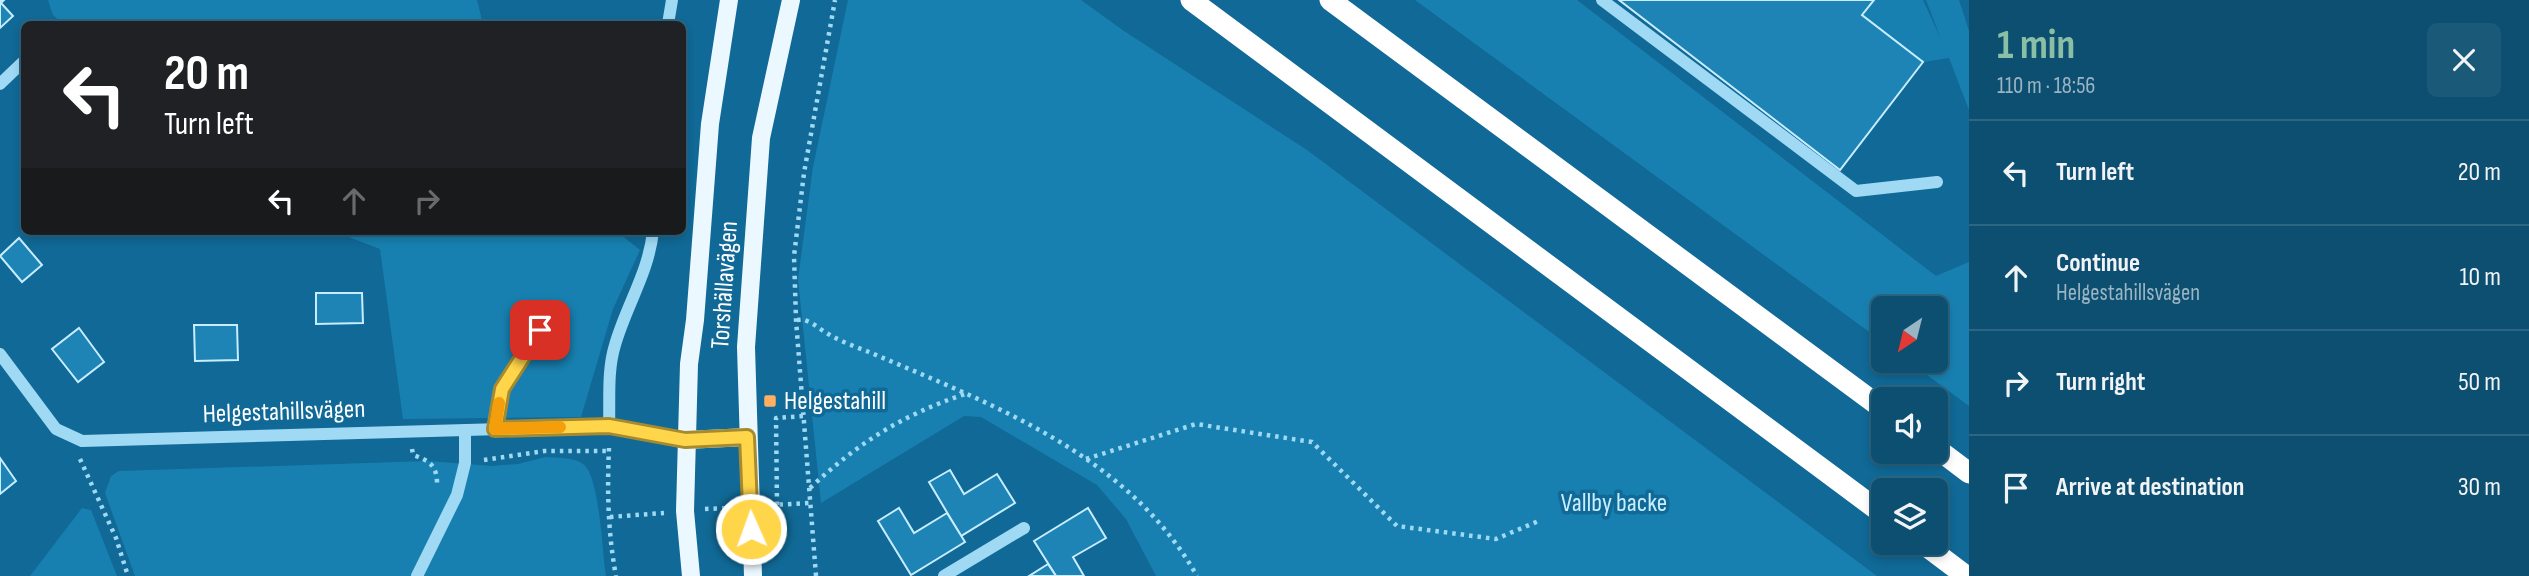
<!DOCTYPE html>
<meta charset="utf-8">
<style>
:root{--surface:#0c4f70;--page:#1a5978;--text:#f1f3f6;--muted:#9ab5c3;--line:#2c6683;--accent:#8abfa5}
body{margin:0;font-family:"Sofia Sans Condensed",sans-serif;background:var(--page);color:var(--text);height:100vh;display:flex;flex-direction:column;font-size:26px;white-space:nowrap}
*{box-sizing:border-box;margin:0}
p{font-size:23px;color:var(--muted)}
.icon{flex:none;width:38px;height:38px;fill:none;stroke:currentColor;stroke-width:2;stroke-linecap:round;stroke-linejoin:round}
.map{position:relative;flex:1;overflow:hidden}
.details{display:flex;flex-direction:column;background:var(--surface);width:560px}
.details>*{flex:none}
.hud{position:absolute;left:21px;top:21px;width:665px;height:214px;border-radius:10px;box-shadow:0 4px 10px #0003,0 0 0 2px var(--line);background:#202124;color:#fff;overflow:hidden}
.needle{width:46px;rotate:215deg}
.controls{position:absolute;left:1871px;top:296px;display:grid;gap:14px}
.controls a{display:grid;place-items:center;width:77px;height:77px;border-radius:10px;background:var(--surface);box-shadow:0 4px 10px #0003,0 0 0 2px var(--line);font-size:35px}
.pin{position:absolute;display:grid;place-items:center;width:60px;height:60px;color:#fff;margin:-30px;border-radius:14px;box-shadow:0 4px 10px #0006}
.me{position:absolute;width:77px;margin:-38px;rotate:358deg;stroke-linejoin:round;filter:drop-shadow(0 0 5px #0008)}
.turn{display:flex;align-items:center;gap:24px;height:147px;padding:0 28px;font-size:32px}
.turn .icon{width:91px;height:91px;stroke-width:2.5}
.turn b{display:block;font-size:49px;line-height:60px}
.lanes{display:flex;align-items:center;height:66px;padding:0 28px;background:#0003;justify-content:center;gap:35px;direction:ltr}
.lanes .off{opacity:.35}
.round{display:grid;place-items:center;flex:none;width:74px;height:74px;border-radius:10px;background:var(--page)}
.overview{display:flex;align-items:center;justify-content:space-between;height:119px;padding:0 28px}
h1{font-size:42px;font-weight:700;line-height:52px;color:var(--accent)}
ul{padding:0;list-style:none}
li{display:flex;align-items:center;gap:21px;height:105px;padding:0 28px;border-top:2px solid var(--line)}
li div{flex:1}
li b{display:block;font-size:26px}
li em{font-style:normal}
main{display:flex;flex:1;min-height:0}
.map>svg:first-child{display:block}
.green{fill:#1880b0}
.building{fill:#1e84b5;stroke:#c7edfe;stroke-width:2}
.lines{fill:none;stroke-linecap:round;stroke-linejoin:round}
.path{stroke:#9fd9f4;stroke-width:4.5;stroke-dasharray:3.5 5;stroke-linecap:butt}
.minor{stroke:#9fd9f4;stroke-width:12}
.major{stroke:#ecf8ff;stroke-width:18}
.highway{stroke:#fff;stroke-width:21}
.route-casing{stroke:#a68a30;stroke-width:18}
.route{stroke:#ffd54a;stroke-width:12}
.slow{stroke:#f59e0b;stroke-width:12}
.poi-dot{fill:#ffae62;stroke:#106996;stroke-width:2.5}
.labels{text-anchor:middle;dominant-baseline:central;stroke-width:7;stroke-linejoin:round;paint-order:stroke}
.street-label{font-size:26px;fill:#fff;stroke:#106996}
.poi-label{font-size:26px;fill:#fff;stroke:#106996;text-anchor:start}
.park-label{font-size:26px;fill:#c7edfe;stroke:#106996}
</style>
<main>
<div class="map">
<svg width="1969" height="576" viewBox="0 0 1969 576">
<rect width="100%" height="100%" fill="#106996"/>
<g class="green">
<polygon points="48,0 477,0 483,24 63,24 53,15"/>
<polygon points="848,0 1081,0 1124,31 1307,150 1877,576 1156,576 1126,519 1097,485 981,417 964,416 821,503 798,279 813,167"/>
<polygon points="1415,0 1577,0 1936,276 1969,262 1969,406 1908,361 1936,360 1936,308 1883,308 1883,342"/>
<polygon points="1874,0 1923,0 1941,39 1926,0 1959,0 1969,31 1969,110 1949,58 1923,62 1862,15"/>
<polygon points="333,231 616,231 640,250 613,309 581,417 403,419 380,249"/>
<path d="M545 457C557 458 574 457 583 464 600 476 602 553 606 576H135L105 493 111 476 119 471 428 461 492 466 518 464Z"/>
<polygon points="82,508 91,510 117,576 30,576"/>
</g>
<g class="building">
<polygon points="0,0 4,0 1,3 13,16 0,28"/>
<polygon points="1619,0 1874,0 1862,15 1923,62 1840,170"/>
<polygon points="19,238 42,265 22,282 0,256"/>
<polygon points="316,293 362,293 363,323 316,324"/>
<polygon points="194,325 237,325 238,360 195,361"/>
<polygon points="79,328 104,362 78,382 52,349"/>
<polygon points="0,458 16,481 0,494"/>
<polygon points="950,470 964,494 997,474 1015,503 961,536 929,482"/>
<polygon points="899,508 914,533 947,513 965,542 911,575 878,521"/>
<polygon points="1088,508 1106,538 1073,557 1084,576 1056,576 1034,541"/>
<polygon points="1048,564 1056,576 1029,576"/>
</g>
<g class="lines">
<g class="path">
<path d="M797 320C801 320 803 319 807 321 815 324 822 331 830 335 842 342 856 347 869 352 991 404 1128 454 1197 576"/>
<path d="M609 448C607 491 608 534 616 576"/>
<path d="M412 449 413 455C428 460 437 465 437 483"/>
<polyline points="80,459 116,538 128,576"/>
<polyline points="1086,459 1196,424 1312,442 1397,526 1496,539 1541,520"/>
<polyline points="484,460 544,451 609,451"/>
<path d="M810 488C858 443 902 415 965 394"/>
<polyline points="771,505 810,503"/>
<polyline points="777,505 776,418 804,416"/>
<polyline points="705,509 731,508"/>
<polyline points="610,517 664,513"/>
<polyline points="816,576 796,320 794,256 804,173 835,0"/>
</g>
<g class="minor">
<polyline points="1602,0 1856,191 1937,182"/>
<polyline points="668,24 672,0"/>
<polyline points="0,84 24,61"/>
<polyline points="0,354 56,429 82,441 609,426 686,440"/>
<path d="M609 426C610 399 607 371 615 345 626 306 649 272 653 231"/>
<polyline points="494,429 502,389 552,310"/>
<polyline points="417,576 457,495 465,463 465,430"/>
<polyline points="944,576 1024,528"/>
</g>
<g class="major">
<polyline points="686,440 747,437"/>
<polyline points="691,576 685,511 689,364 695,320 710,124 729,0"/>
<polyline points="753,576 746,347 761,138 791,0"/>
</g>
<g class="highway">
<polyline points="1191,0 1883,514"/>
<polyline points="1330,0 1883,409"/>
<polyline points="1936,448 1969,473"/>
<polyline points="1921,542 1966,576"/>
</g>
</g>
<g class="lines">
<defs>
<polyline id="route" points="540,330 502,389 495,429 609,426 685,440 747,437 751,529"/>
</defs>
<use href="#route" class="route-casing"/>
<use href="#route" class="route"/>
<polyline class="slow" points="499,403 495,429 560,427"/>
</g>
<rect class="poi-dot" x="763" y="394" width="14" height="14" rx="3.5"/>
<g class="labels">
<g class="street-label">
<text transform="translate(725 285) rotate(-86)">Torshällavägen</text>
<text transform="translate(284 412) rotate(-2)">Helgestahillsvägen</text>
</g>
<g class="poi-label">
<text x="784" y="401">Helgestahill</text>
</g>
<g class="park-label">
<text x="1614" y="503">Vallby backe</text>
</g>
</g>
</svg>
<div class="controls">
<a><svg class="needle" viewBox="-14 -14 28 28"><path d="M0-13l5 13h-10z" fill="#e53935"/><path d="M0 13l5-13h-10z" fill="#9ab5c3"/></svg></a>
<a><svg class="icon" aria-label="sound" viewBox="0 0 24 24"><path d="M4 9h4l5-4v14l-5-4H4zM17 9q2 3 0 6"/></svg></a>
<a><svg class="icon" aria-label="layers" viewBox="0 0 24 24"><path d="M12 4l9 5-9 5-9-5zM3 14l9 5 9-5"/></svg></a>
</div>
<div class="pin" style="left:540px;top:330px;background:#d93025"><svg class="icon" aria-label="arrive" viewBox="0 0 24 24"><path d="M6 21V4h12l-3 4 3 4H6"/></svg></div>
<svg class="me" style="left:751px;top:529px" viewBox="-20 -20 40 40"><circle r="17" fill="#ffd54a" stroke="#fff" stroke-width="3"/><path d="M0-11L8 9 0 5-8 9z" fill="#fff"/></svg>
<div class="hud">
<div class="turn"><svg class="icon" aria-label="left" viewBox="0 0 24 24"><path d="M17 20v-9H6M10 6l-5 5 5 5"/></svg><div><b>20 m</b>Turn left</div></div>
<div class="lanes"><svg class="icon" aria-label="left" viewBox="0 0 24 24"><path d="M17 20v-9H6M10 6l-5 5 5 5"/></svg><svg class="icon off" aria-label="ahead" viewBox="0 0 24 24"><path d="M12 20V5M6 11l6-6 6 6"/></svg><svg class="icon off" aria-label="right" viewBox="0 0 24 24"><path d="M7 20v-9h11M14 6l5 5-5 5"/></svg></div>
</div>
</div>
<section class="details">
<div class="overview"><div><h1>1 min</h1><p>110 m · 18:56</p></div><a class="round"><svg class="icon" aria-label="close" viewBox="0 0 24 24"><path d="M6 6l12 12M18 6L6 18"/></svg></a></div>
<ul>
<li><svg class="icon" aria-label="left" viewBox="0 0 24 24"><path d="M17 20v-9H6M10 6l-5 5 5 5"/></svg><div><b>Turn left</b></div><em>20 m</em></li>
<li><svg class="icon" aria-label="ahead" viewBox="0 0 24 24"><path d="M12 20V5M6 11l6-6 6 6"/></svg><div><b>Continue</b><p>Helgestahillsvägen</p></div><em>10 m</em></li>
<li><svg class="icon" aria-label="right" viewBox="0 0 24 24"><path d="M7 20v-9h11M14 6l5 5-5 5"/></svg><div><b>Turn right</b></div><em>50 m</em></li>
<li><svg class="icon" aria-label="arrive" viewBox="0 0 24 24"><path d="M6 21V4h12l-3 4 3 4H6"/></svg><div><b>Arrive at destination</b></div><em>30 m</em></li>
</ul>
</section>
</main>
